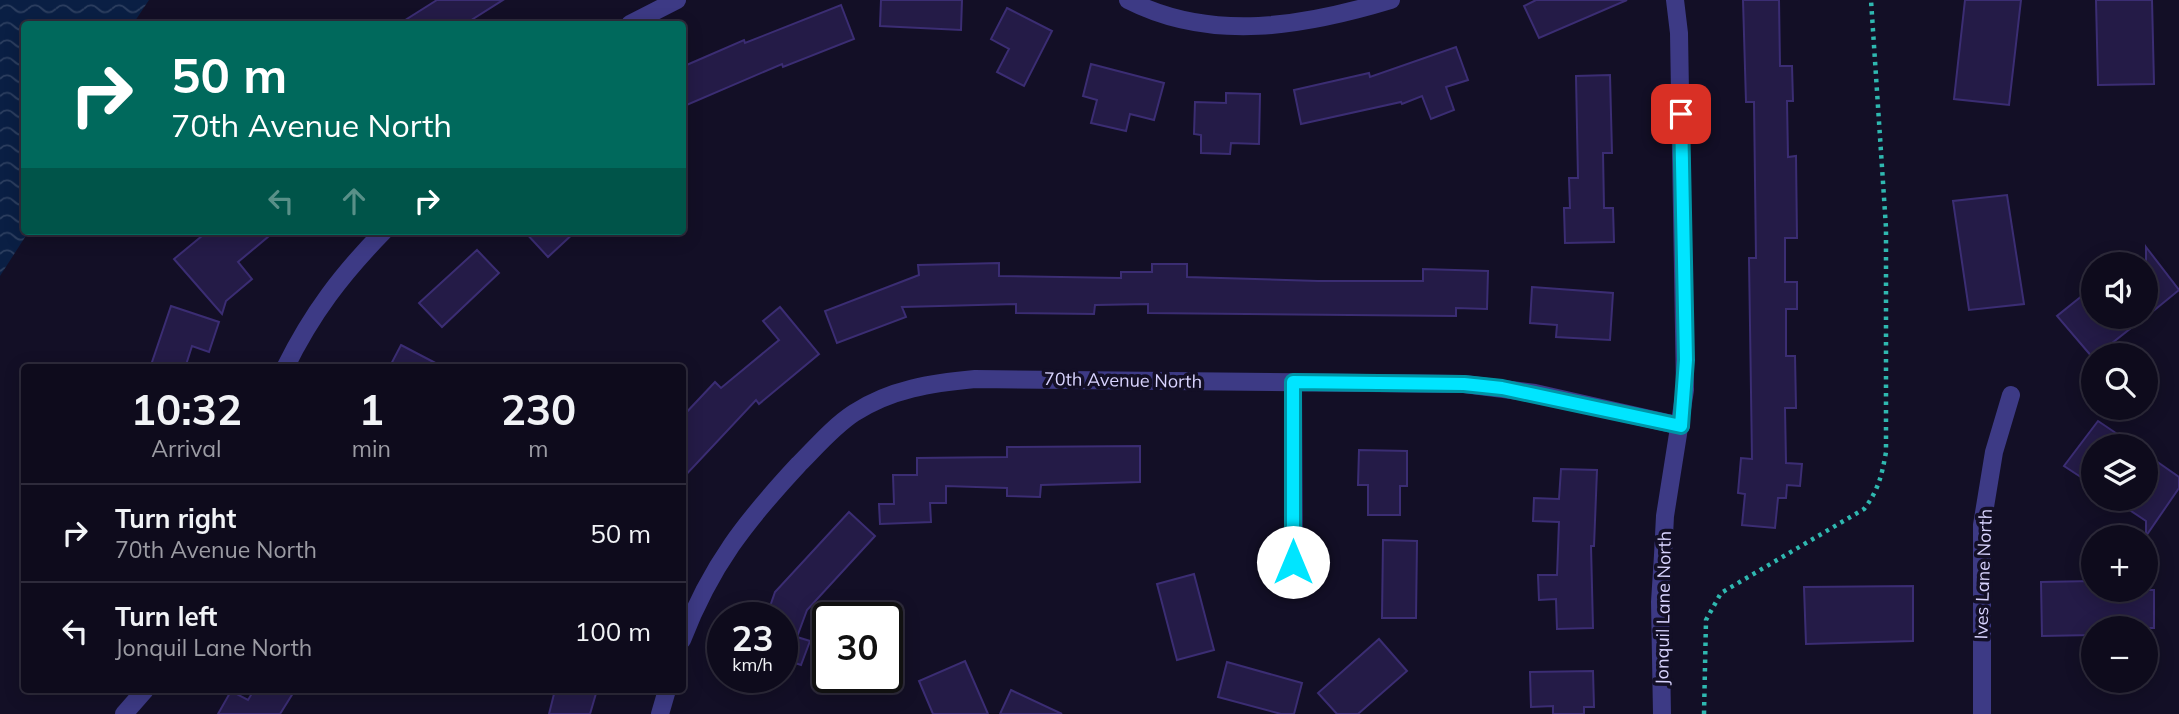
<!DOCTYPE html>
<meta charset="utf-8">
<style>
:root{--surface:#0e0b1c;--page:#1c1929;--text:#f1f3f6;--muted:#9b9ba3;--line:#2e2b3b}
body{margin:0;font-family:Mulish,sans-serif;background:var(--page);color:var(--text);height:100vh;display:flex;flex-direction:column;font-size:26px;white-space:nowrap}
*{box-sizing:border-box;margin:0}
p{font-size:23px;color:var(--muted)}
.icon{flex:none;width:38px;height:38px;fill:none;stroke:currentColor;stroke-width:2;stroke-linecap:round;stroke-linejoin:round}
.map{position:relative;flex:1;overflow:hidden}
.side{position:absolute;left:21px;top:364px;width:665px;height:329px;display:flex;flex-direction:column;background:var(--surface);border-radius:7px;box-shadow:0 4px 18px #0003,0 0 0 2px var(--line)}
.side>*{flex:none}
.top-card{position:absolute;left:21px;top:21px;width:665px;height:214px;border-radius:7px;box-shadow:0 4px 18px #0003,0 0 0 2px var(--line);background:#00695c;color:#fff;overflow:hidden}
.tools{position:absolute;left:2081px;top:252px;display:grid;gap:14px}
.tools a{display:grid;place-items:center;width:77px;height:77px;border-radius:50%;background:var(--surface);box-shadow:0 4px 18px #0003,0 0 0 2px var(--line);font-size:35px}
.speed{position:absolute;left:707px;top:602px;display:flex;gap:14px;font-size:35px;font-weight:700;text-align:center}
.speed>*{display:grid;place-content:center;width:91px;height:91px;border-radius:50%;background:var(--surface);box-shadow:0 4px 18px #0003,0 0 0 2px var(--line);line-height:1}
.speed small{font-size:18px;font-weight:400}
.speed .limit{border:4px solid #111;border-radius:10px;background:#fff;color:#111}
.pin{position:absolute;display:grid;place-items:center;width:60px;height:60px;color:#fff;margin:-30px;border-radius:14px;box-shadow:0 4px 10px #0006}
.me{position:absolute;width:77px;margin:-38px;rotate:0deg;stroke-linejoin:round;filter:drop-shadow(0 0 5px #0008)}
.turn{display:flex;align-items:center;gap:24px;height:147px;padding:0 35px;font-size:32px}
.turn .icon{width:91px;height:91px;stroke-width:2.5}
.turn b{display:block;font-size:49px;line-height:60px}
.lanes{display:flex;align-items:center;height:66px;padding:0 35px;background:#0003;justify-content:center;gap:35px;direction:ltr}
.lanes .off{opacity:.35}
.eta{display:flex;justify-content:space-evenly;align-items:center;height:119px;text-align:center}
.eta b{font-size:42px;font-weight:700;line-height:49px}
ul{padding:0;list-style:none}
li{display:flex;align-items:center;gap:21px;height:98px;padding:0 35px;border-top:2px solid var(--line)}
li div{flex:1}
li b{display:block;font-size:26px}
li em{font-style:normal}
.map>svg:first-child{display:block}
.water{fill:url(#water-waves)}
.building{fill:#241b47;stroke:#3b2d73;stroke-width:2}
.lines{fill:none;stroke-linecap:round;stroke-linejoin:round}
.path{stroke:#2fb8b0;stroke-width:4.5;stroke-dasharray:3.5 5;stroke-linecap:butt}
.minor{stroke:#3d3a85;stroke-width:18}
.route-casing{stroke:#0095a6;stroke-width:18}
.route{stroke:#00e5ff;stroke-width:12}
.labels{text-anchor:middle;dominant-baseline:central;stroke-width:7;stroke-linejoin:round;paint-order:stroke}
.street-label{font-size:18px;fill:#d9d4ff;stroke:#130f26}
</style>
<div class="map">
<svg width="2179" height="714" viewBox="0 0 2179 714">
<defs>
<pattern id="water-waves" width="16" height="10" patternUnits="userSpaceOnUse" patternTransform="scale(1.75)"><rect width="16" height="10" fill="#0a1f44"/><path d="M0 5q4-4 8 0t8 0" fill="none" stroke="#2d3f60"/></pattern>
</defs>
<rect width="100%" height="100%" fill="#130f26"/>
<polygon class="water" points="0,0 149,0 133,24 24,24 24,231 29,231 0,276"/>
<g class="building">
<polygon points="437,0 503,0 465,24 399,24"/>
<polygon points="881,0 962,0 961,30 880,26"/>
<polygon points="1536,0 1627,0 1539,38 1524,6"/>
<polygon points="1743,0 1779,0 1780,66 1792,66 1793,101 1787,101 1788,157 1796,156 1797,238 1785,238 1785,282 1797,282 1797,309 1786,309 1786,356 1795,356 1796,408 1785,408 1786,463 1802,464 1800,486 1787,485 1786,498 1778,498 1775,528 1742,525 1745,494 1738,493 1741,458 1752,459 1749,258 1756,258 1754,102 1746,102"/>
<polygon points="1965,0 2021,0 2009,105 1954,99"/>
<polygon points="2096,0 2152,0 2154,84 2098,85"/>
<polygon points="841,5 854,39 783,67 782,64 682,107 682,67 744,40 745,43"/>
<polygon points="1007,8 1052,31 1024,86 997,72 1009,49 991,39"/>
<polygon points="1456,47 1468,80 1446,87 1454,110 1431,119 1422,96 1402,104 1401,102 1301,124 1294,90 1369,73 1370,77"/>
<polygon points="1091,64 1164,83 1154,120 1130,114 1126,131 1091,123 1097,100 1083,96"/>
<polygon points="1610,75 1612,153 1603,153 1604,208 1613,208 1614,242 1565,243 1564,208 1570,208 1569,178 1578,178 1576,76"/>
<polygon points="1226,93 1260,94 1259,144 1231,143 1230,154 1201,153 1201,135 1194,134 1195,102 1226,103"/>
<polygon points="2007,195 2024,304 1969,310 1953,201"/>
<polygon points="208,231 275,231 238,262 252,279 226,301 222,314 174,259"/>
<polygon points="524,231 576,231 548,257"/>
<polygon points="2146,247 2179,290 2146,317"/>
<polygon points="477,250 499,273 442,327 419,303"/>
<polygon points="999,263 999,276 1121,278 1121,272 1152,272 1152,264 1187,264 1187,277 1318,281 1423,281 1423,269 1488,271 1487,309 1456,308 1456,316 1148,313 1148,304 1095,305 1094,314 1016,313 1016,304 902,307 906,317 837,343 825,311 919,275 918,265"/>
<polygon points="1532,287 1613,293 1610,340 1556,337 1557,325 1530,323"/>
<polygon points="2093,287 2093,317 2145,317 2093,358 2057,316"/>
<polygon points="171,306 219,322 209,352 192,346 185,368 150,368"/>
<polygon points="780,307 819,354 759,404 756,400 682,479 682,417 715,382 721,388 779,340 763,321"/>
<polygon points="401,345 445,368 389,368"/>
<polygon points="2098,421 2135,446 2093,446 2093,485 2064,466"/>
<polygon points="1140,446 1140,482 1041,485 1040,497 1007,496 1007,488 946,486 946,503 930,503 931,522 880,524 879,504 894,504 893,475 917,475 917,458 1007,457 1007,447"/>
<polygon points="1359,450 1407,451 1407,486 1400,486 1400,515 1368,515 1368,485 1358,485"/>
<polygon points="2146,454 2179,477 2179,488 2146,536 2146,521 2113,499 2146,499"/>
<polygon points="1561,469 1597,470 1594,546 1591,546 1593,628 1557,629 1556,599 1539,600 1538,575 1557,575 1559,522 1533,521 1534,498 1559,499"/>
<polygon points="849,512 875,536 807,610 797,637 810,641 801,665 789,661 786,671 782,670 782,618 766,618 775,592"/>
<polygon points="1383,540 1417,541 1416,618 1382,618"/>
<polygon points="1194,574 1214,650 1177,660 1157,584"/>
<polygon points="2093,581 2093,590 2154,590 2154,628 2093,628 2093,635 2042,636 2041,582"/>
<polygon points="1913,586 1913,641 1806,644 1804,587"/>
<polygon points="1379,639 1407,671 1358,714 1337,714 1318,693"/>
<polygon points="965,661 988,714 933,714 919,681"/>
<polygon points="1227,662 1302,683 1294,714 1281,714 1218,697"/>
<polygon points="1593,671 1594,707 1584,707 1584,714 1553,714 1553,706 1531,707 1530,672"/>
<polygon points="254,690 295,690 280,714 218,714 231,691 248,700"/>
<polygon points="555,690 597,690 590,714 549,714"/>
<polygon points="1011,690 1062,714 1000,714"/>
</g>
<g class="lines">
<path class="path" d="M1704 714 1706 620 1721 593 1864 509C1878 491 1882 475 1886 452V228L1871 0"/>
<g class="minor">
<path d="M1128 0C1212 43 1305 26 1391 0"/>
<polyline points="630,24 677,0"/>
<path d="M285 368C312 313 342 274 384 231"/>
<polyline points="1293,382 1294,587"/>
<path d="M682 640C711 565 746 521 799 464 816 447 834 426 854 413 891 389 932 383 975 379L1464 384 1535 393 1681 426"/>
<polyline points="124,714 145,690"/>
<polyline points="660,714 667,690"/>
<polyline points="1662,714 1660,602 1663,555 1665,516 1685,390 1679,33 1675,0"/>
<polyline points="1982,714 1982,525 1994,452 2011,395"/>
</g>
</g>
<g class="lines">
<defs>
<polyline id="route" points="1293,562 1293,382 1464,384 1502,388 1681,426 1686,360 1681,114"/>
</defs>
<use href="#route" class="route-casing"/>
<use href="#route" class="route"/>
</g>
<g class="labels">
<g class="street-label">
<text transform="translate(1123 380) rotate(1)">70th Avenue North</text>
<text transform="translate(1983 574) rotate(-88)">Ives Lane North</text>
<text transform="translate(1663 608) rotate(-89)">Jonquil Lane North</text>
</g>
</g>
</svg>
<div class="tools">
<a><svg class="icon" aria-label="sound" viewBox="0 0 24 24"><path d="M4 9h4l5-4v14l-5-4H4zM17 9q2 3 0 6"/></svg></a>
<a><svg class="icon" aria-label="search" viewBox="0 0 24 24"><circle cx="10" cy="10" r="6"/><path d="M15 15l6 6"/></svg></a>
<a><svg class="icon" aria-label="layers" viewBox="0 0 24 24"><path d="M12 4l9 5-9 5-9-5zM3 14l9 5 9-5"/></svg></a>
<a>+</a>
<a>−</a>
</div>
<div class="speed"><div>23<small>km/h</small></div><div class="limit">30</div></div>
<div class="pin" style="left:1681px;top:114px;background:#d93025"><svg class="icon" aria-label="arrive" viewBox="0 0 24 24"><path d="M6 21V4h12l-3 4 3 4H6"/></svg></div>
<svg class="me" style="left:1293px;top:562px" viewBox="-20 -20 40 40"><circle r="19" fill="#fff"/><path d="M0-13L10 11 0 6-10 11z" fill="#00e5ff"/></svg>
<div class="top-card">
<div class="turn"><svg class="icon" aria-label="right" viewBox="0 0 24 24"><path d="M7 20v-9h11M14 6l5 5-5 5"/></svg><div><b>50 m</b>70th Avenue North</div></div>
<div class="lanes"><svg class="icon off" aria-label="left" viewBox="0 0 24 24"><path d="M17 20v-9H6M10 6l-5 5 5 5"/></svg><svg class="icon off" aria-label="ahead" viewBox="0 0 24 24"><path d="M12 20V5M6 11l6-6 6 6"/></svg><svg class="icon" aria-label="right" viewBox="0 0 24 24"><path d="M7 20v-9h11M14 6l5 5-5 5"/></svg></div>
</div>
<section class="side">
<div class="eta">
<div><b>10:32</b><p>Arrival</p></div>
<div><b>1</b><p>min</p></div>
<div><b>230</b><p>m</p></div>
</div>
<ul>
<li><svg class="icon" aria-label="right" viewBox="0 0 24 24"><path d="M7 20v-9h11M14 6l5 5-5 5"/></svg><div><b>Turn right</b><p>70th Avenue North</p></div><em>50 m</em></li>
<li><svg class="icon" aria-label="left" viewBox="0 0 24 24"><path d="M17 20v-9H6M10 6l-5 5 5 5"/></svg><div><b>Turn left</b><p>Jonquil Lane North</p></div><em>100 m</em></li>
</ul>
</section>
</div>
